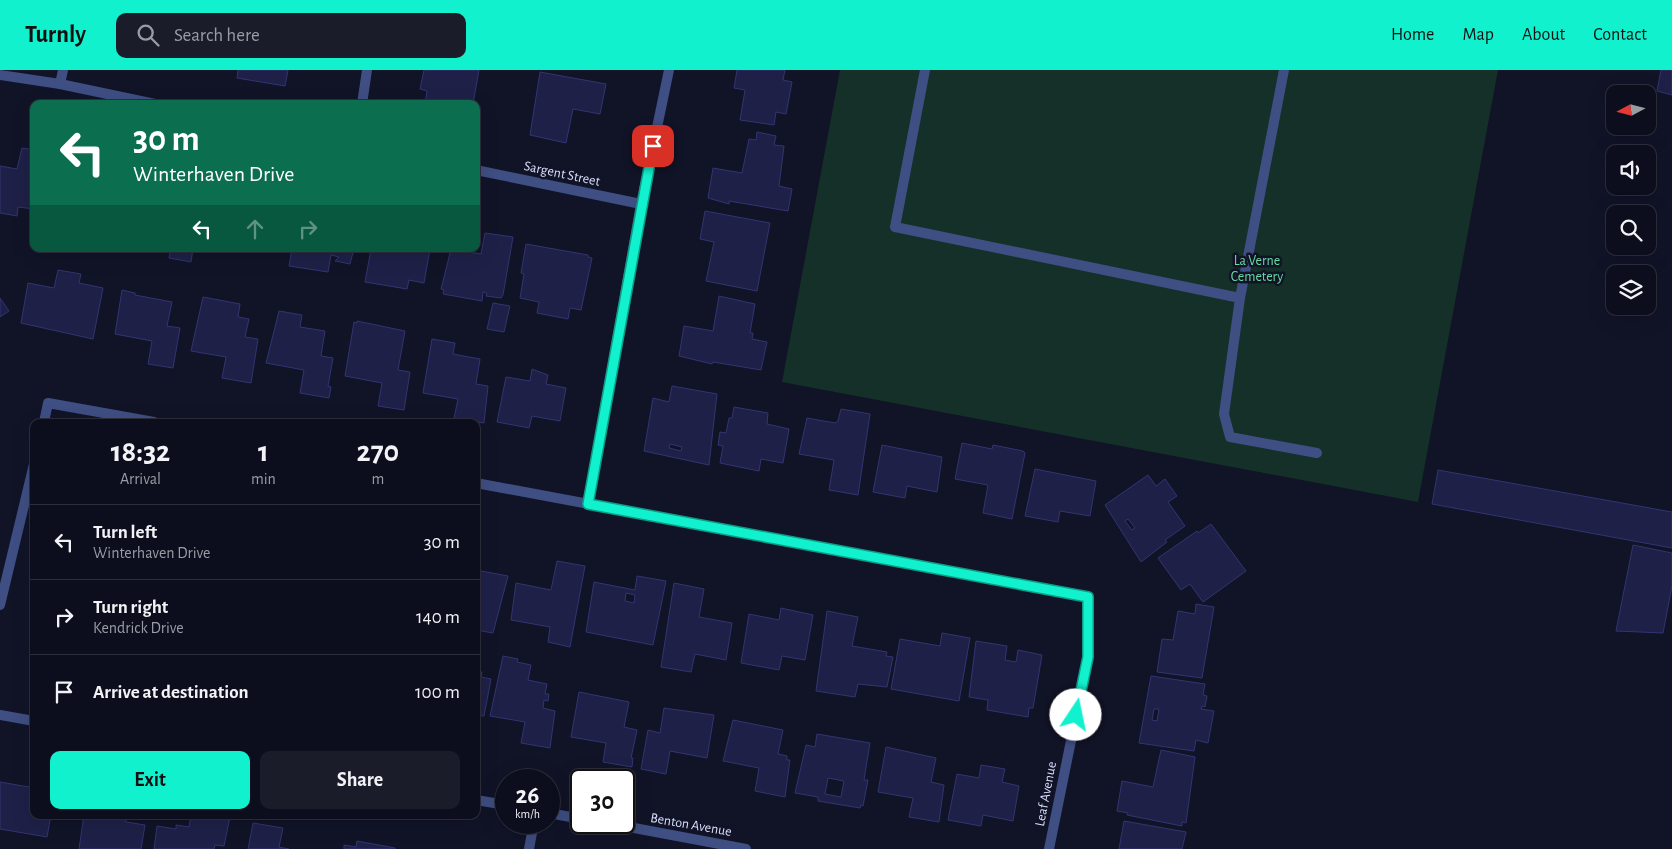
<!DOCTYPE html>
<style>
:root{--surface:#0d0e1d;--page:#1b1c2a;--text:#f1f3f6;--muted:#9a9ca4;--line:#2d2e3b;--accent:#11f1ce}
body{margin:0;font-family:"Alegreya Sans",sans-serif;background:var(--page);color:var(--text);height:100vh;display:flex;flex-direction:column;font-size:19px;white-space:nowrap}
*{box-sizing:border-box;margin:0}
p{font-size:16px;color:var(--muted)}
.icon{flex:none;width:28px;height:28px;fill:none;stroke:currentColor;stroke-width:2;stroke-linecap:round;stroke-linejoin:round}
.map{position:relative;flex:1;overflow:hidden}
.details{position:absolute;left:30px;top:349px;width:450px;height:400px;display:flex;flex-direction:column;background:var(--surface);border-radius:10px;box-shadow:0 5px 20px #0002,0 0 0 1px var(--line)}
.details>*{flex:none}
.banner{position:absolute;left:30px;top:30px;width:450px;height:152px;border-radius:10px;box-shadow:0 5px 20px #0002,0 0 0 1px var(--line);background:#0b6e4f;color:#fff;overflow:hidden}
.needle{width:32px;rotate:263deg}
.controls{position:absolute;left:1606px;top:15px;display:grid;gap:10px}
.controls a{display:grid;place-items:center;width:50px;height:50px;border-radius:10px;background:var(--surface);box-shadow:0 5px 20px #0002,0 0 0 1px var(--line);font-size:25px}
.speed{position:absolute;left:495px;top:699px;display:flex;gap:10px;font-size:25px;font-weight:700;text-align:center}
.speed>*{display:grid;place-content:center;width:65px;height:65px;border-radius:50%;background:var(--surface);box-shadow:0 5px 20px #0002,0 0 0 1px var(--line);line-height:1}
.speed small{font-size:12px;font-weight:400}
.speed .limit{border:2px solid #111;border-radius:8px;background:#fff;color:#111}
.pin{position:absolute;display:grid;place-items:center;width:42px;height:42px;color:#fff;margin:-21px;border-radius:10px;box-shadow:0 2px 8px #0006}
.me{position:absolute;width:55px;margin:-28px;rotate:11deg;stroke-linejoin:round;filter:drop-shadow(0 0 4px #0008)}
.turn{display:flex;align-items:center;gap:18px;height:105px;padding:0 20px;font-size:22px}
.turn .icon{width:65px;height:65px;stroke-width:2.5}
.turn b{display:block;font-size:35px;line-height:42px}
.lanes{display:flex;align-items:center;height:48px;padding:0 20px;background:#0003;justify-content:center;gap:25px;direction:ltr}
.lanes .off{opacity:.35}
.eta{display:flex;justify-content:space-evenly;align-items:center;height:85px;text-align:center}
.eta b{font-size:30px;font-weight:700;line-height:35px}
.button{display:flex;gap:10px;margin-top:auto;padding:10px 20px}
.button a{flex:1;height:58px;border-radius:10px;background:var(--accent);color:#111;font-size:20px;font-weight:700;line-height:58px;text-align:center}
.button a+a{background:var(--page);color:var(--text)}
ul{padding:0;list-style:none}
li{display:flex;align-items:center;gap:15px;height:75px;padding:0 20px;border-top:1px solid var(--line)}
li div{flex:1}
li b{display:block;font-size:19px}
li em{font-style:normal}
header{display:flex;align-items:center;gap:30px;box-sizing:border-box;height:70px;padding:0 25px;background:var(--accent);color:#111}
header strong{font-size:24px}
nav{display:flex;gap:28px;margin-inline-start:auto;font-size:18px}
.search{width:350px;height:45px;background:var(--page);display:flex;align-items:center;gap:12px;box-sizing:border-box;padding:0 18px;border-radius:10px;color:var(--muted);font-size:19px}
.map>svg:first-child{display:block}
.green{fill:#143028}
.building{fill:#1e2047;stroke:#323571;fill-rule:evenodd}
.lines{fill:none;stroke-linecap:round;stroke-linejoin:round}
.lane{stroke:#3f4e83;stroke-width:10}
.street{stroke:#3f4e83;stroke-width:10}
.route-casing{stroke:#0b9d86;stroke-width:12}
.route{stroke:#11f1ce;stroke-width:9}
.labels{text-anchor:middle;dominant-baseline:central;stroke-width:5;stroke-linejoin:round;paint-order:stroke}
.street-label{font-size:14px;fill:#d9defd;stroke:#111327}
.park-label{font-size:14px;fill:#68daa0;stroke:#111327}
</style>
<header>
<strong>Turnly</strong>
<div class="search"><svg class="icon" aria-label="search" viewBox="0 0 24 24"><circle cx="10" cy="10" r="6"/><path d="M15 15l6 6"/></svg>Search here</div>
<nav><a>Home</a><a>Map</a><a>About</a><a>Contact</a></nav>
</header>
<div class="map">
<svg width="1672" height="779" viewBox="0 0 1672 779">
<rect width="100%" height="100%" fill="#111327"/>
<polygon class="green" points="840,0 1498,0 1418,432 782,312"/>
<g class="building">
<polygon points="238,0 288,0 285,16 237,8"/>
<polygon points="424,0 479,0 473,34 425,34 427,21 420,19"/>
<polygon points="737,0 785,0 783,10 792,12 786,44 776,42 774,55 740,50 745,20 734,18"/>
<polygon points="1661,0 1672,0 1672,25 1657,21"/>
<polygon points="540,2 606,14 600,44 573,39 566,73 530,65"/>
<polygon points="757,62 776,66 774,75 784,76 779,116 792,119 788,141 729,131 729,134 708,128 713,98 742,103 749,69 756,70"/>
<polygon points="22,78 34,80 34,139 18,137 17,146 0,143 0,96 17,99"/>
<polygon points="705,141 770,153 757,221 706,211 714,172 700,169"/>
<polygon points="485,163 513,167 503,225 501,228 486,226 487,223 483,222 482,231 443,224 444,220 441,219 451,179 481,184"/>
<polygon points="526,174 588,185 588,187 592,188 581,240 570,238 568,249 537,243 539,232 520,228 524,204 521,203"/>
<polygon points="171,179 193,179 191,192 169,188"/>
<polygon points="292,179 354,179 350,194 335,191 339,187 331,185 328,202 289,196"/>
<polygon points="371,179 430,179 424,213 409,210 407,219 365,212"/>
<polygon points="58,200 81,204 79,213 103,218 93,269 21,253 28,213 54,218"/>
<polygon points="122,220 135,223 135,225 172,232 167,256 180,258 173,298 148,294 152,271 115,264"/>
<polygon points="719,226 755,234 750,263 753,263 752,269 767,272 761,300 713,292 712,294 679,286 684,256 713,261"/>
<polygon points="203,227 240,234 238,247 249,249 245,267 258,269 251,313 222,308 226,287 191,281"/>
<polygon points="0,228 9,241 0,247"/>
<polygon points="493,233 510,236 504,262 487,259"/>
<polygon points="279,241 302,245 300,257 325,261 321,286 333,288 328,316 331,317 329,328 300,323 304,300 266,293"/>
<polygon points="357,251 405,261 398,300 410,302 404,340 378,336 382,313 345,306 354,252 357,253"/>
<polygon points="432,269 455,273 453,284 480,289 476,314 488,316 484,353 454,348 458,329 423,323"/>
<polygon points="532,299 548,305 546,314 566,318 560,351 532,346 529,358 497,352 506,307 530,311"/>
<path d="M672 316 717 324 709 395 644 381 653 328 669 332ZM670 374 682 377 681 381 669 378Z"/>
<polygon points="734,337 768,343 767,354 789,359 783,393 761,389 759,401 720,393 723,376 718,375 720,362 726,363 729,348 732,348"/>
<polygon points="841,339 870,344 858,425 829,420 834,390 799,384 807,348 835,353 838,351"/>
<polygon points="962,373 992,379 993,375 1023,381 1025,383 1012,449 983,443 988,415 955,409"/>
<polygon points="882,375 942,387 937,422 907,416 905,428 873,422"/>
<polygon points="1035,399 1096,411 1090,446 1060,441 1058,452 1025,446"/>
<polygon points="1438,400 1672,442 1672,478 1432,434"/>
<path d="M1148 405 1156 416 1165 409 1177 426 1168 432 1185 456 1165 470 1167 472 1141 492 1105 435ZM1128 449 1135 458 1132 460 1125 451Z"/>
<polygon points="1211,454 1246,501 1203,532 1190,514 1181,520 1158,488 1197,461 1198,463"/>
<polygon points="1633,475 1672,483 1672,516 1663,563 1616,561"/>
<polygon points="557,491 585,496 570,577 548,572 550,557 511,550 516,513 551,520"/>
<polygon points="476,500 508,506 493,563 476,560"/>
<path d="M637 506 666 511 653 575 586 562 594 512 635 520ZM626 523 635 525 634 533 625 531Z"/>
<polygon points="674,513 704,519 699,547 732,553 726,590 695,584 691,602 661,597"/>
<polygon points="1196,534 1214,537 1202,608 1157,602 1162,569 1173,570 1178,541 1195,544"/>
<polygon points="781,538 813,545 805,590 782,586 779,600 741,593 749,544 779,550"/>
<polygon points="827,541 858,547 852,576 887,582 886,586 893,587 887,617 858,614 855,627 816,621"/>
<polygon points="942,563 970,568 959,631 891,619 900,569 940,576"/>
<polygon points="976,571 1007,576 1005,590 1016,592 1018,580 1042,585 1033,638 1029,638 1028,647 987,640 988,630 969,627"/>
<polygon points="503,586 518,589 517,592 531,595 528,610 547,614 545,624 549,624 548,631 544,630 543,638 555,641 550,678 521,673 525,652 490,646"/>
<polygon points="476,601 482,602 481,607 491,609 484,646 476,645"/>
<path d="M1151 606 1205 614 1203 625 1207 626 1205 637 1202 636 1201 639 1214 641 1208 673 1196 670 1194 681 1139 673ZM1154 639H1159L1157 651 1152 650Z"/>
<polygon points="579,622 629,632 624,657 637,660 631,688 633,688 632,697 603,692 606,673 571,667"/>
<polygon points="664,638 714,645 707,688 670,681 666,704 641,699 648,660 660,663"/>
<polygon points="733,650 783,660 778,684 787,686 787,690 790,690 785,727 755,721 759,698 723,691"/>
<path d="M817 664 870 673 864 710H868L863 736 861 735 860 738 818 731V727L795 723 806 675 815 677ZM828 708 844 711 841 727 825 724Z"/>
<polygon points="886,677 936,688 931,712 944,715 939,752 909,747 913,728 878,722"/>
<polygon points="1161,680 1195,687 1186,753 1182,752 1182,756 1127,745 1128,743 1117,741 1122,711 1153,717"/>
<polygon points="981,695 1005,699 1002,712 1019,716 1013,751 983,745 981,756 948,750 957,704 979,708"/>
<polygon points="31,711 34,712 34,745 51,745 47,767 0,759 0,712 29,717"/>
<polygon points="84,745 115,745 115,748 126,750 126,752 145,755 141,779 79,779"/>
<polygon points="191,745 230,747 224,776 215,775 214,779 154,779 157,756 176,759 176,755 189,757"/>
<polygon points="1124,751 1186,762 1182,779 1119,779"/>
<polygon points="253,753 283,758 279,777 289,779 248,779"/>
<polygon points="357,771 395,778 395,779 344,779 344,775 356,777"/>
</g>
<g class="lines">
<g class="lane">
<polyline points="925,0 895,157 1240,228"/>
<polyline points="1284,0 1240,228 1224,344 1230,367 1317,383"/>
</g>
<g class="street">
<polyline points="0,5 60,14 155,34"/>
<polyline points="60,14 63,0"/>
<polyline points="362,34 367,0"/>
<polyline points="476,100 641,134"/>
<polyline points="44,352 48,333 154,352"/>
<polyline points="476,413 1088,527 1088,587 1049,779"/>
<polyline points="588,434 641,134 669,0"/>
<polyline points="0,535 34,394"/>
<polyline points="0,645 34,651"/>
<polyline points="476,730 506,735"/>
<polyline points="549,743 581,749"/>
<polyline points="602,752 746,779"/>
<polyline points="529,779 534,752"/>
</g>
</g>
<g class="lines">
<defs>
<polyline id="route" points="653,76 588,434 1088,527 1088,587 1076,645"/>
</defs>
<use href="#route" class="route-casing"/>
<use href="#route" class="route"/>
</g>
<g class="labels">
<g class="street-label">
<text transform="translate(562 104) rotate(12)">Sargent Street</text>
<text transform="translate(1046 724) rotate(-79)">Leaf Avenue</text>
<text transform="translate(691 755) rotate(10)">Benton Avenue</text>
</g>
<g class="park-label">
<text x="1257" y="191">La Verne<tspan x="1257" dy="16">Cemetery</tspan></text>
</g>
</g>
</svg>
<div class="controls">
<a><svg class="needle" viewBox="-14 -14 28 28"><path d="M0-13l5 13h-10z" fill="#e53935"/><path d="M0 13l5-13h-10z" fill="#9a9ca4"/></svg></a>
<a><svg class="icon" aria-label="sound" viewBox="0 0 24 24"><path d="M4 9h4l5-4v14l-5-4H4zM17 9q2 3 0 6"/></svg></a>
<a><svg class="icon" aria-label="search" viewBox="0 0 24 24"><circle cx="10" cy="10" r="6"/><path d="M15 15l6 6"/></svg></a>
<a><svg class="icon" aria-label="layers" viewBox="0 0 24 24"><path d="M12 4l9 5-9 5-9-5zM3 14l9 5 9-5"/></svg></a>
</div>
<div class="speed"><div>26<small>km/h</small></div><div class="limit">30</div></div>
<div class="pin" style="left:653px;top:76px;background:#d93025"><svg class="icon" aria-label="arrive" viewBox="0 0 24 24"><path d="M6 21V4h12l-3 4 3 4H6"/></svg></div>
<svg class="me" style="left:1076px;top:645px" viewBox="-20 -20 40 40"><circle r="19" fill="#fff"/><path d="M0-13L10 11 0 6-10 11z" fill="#11f1ce"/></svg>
<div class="banner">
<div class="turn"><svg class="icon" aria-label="left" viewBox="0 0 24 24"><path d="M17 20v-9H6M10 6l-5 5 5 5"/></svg><div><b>30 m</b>Winterhaven Drive</div></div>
<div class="lanes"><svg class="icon" aria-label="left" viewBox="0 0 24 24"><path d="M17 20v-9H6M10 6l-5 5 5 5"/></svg><svg class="icon off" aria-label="ahead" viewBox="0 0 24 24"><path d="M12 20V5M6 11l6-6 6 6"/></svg><svg class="icon off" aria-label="right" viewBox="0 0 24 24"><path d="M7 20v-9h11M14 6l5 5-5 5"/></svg></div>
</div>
<section class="details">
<div class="eta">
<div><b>18:32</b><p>Arrival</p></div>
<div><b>1</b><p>min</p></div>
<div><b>270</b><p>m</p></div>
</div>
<ul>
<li><svg class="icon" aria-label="left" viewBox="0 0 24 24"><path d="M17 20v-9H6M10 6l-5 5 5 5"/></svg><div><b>Turn left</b><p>Winterhaven Drive</p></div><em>30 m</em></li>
<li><svg class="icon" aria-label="right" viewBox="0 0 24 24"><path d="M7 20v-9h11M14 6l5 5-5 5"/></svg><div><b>Turn right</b><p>Kendrick Drive</p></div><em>140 m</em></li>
<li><svg class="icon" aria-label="arrive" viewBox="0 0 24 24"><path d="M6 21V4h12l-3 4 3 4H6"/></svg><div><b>Arrive at destination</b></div><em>100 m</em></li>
</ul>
<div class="button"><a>Exit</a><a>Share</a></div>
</section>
</div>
